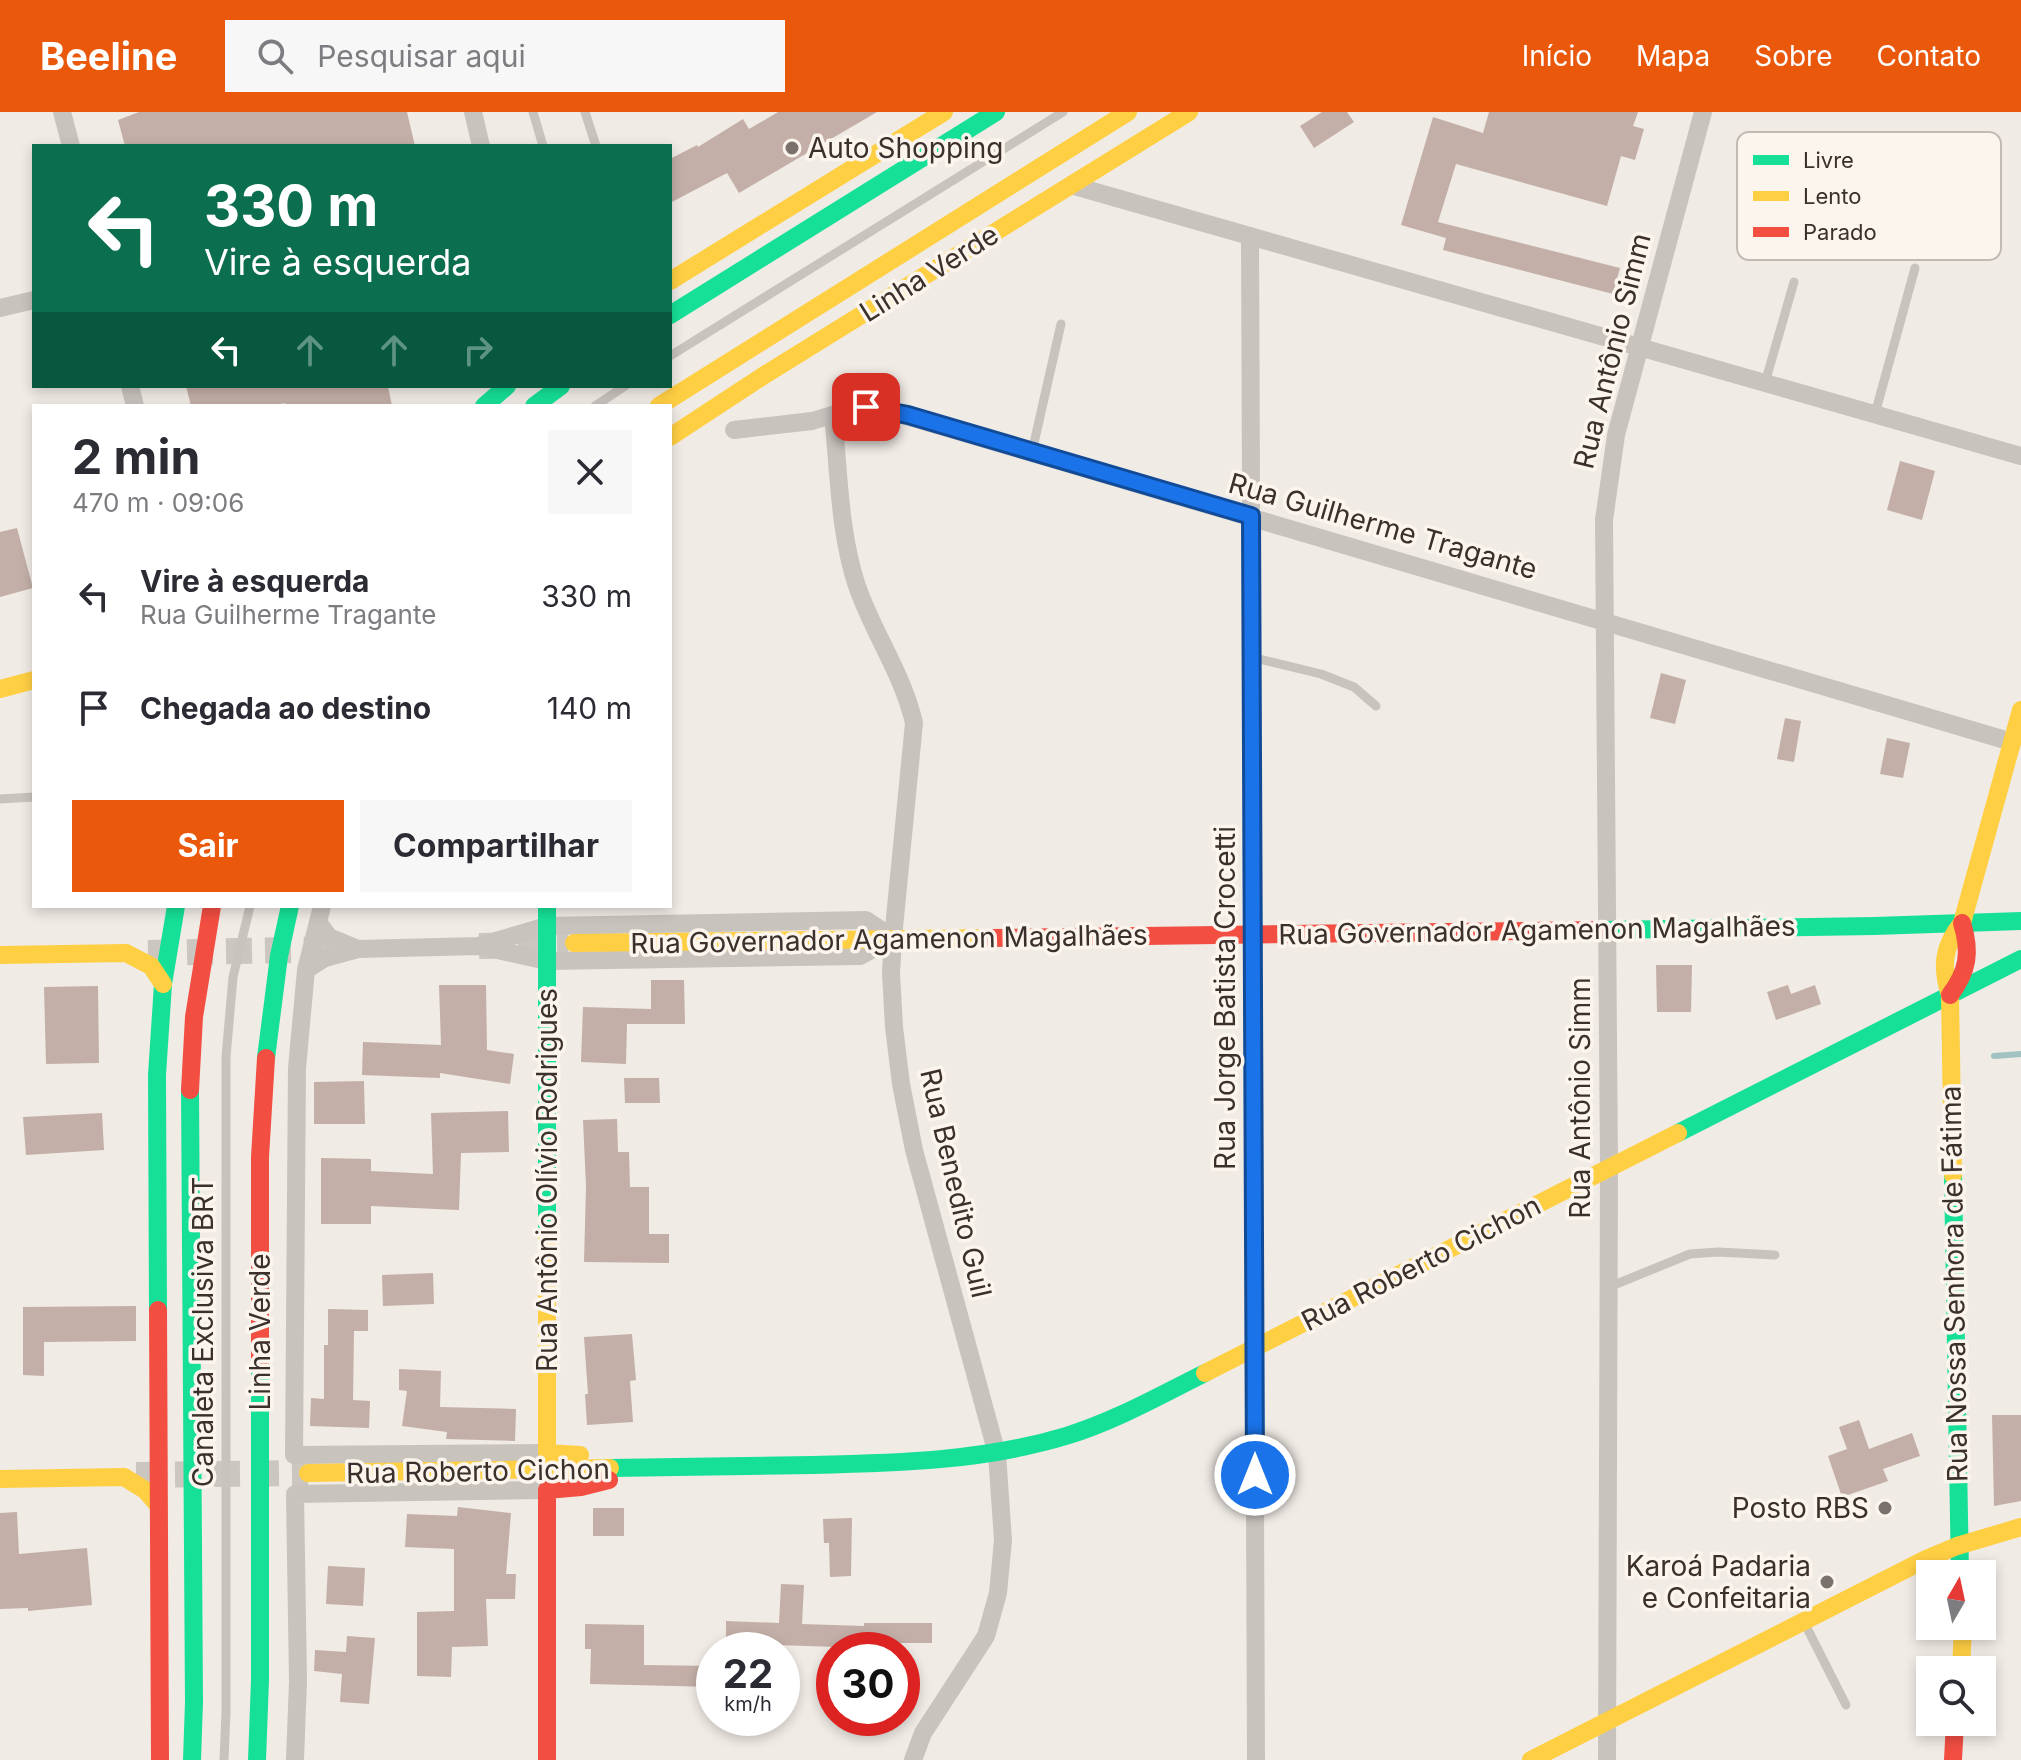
<!DOCTYPE html>
<html lang="pt">
<meta charset="utf-8">
<style>
:root{--surface:#fff;--page:#f7f7f7;--text:#2b2b33;--muted:#7c7c81;--accent:#ea580c}
body{margin:0;font-family:Inter,sans-serif;background:var(--page);color:var(--text);height:100vh;display:flex;flex-direction:column;font-size:30px;white-space:nowrap}
*{box-sizing:border-box;margin:0}
p{font-size:26px;color:var(--muted)}
.icon{flex:none;width:44px;height:44px;fill:none;stroke:currentColor;stroke-width:2;stroke-linecap:round;stroke-linejoin:round}
.map{position:relative;flex:1;overflow:hidden}
.sheet{position:absolute;left:32px;top:292px;width:640px;height:504px;display:flex;flex-direction:column;background:var(--surface);border-radius:0px;box-shadow:0 4px 12px #0003}
.sheet>*{flex:none}
.banner{position:absolute;left:32px;top:32px;width:640px;height:244px;border-radius:0px;box-shadow:0 4px 12px #0003;background:#0b6e4f;color:#fff;overflow:hidden}
.needle{width:52px;rotate:9deg}
.tools{position:absolute;left:1916px;top:1448px;display:grid;gap:16px}
.tools a{display:grid;place-items:center;width:80px;height:80px;border-radius:0px;background:var(--surface);box-shadow:0 4px 12px #0003;font-size:40px}
.speed{position:absolute;left:696px;top:1520px;display:flex;gap:16px;font-size:40px;font-weight:700;text-align:center}
.speed>*{display:grid;place-content:center;width:104px;height:104px;border-radius:50%;background:var(--surface);box-shadow:0 4px 12px #0003;line-height:1}
.speed small{font-size:20px;font-weight:400}
.speed .limit{border:12px solid #d22;background:#fff;color:#111}
.pin{position:absolute;display:grid;place-items:center;width:68px;height:68px;color:#fff;margin:-34px;border-radius:16px;box-shadow:0 4px 12px #0006}
.me{position:absolute;width:88px;margin:-44px;rotate:0deg;stroke-linejoin:round;filter:drop-shadow(0 0 6px #0008)}
.turn{display:flex;align-items:center;gap:28px;height:168px;padding:0 40px;font-size:36px}
.turn .icon{width:104px;height:104px;stroke-width:2.5}
.turn b{display:block;font-size:56px;line-height:68px}
.lanes{display:flex;align-items:center;height:76px;padding:0 40px;background:#0003;justify-content:center;gap:40px;direction:ltr}
.lanes .off{opacity:.35}
.round{display:grid;place-items:center;flex:none;width:84px;height:84px;border-radius:0px;background:var(--page)}
.head{display:flex;align-items:center;justify-content:space-between;height:136px;padding:0 40px}
h1{font-size:48px;font-weight:700;line-height:60px}
.cta{display:flex;gap:16px;margin-top:auto;padding:16px 40px}
.cta a{flex:1;height:92px;border-radius:0px;background:var(--accent);color:#fff;font-size:32px;font-weight:700;line-height:92px;text-align:center}
.cta a+a{background:var(--page);color:var(--text)}
ul{padding:0;list-style:none}
li{display:flex;align-items:center;gap:24px;height:112px;padding:0 40px}
li div{flex:1}
li b{display:block;font-size:30px}
li em{font-style:normal}
header{display:flex;align-items:center;gap:48px;box-sizing:border-box;height:112px;padding:0 40px;background:var(--accent);color:#fff}
header strong{font-size:38px}
nav{display:flex;gap:44px;margin-inline-start:auto;font-size:28px}
.search{width:560px;height:72px;background:var(--page);display:flex;align-items:center;gap:20px;box-sizing:border-box;padding:0 28px;border-radius:0px;color:var(--muted);font-size:30px}
.map>svg:first-child{display:block}
.lines{fill:none;stroke-linecap:round;stroke-linejoin:round}
.stream{stroke:#a1c2c1;stroke-width:6}
.building{fill:#c3afa7}
.secondary-tunnel{stroke:#ccc6c0;stroke-width:26;stroke-dasharray:26 13;stroke-linecap:butt}
.lane{stroke:#c9c3be;stroke-width:9}
.street{stroke:#c9c3be;stroke-width:18}
.fast{stroke:#16e098;stroke-width:18}
.slow{stroke:#ffcf43;stroke-width:18}
.jam{stroke:#f24e42;stroke-width:18}
.route-casing{stroke:#114b97;stroke-width:20}
.route{stroke:#1a73e8;stroke-width:14}
.poi-dot{fill:#7a716c;stroke:#fbf5ee;stroke-width:3}
.labels{text-anchor:middle;dominant-baseline:central;stroke-width:7;stroke-linejoin:round;paint-order:stroke}
.poi-label{font-size:28px;fill:#3b302b;stroke:#fbf5ee;text-anchor:end}
.street-label{font-size:28px;fill:#3b302b;stroke:#fbf5ee}
.key{fill:#fbf5ee;stroke:#c1bab4;stroke-width:2}
.key-label{font-size:22px;fill:#3b302b}
</style>
<header>
<strong>Beeline</strong>
<div class="search"><svg class="icon" aria-label="search" viewBox="0 0 24 24"><circle cx="10" cy="10" r="6"/><path d="M15 15l6 6"/></svg>Pesquisar aqui</div>
<nav><a>Início</a><a>Mapa</a><a>Sobre</a><a>Contato</a></nav>
</header>
<div class="map">
<svg width="2021" height="1648" viewBox="0 0 2021 1648">
<rect width="100%" height="100%" fill="#f0ebe5"/>
<g class="lines">
<polyline class="stream" points="1994,944 2021,942"/>
</g>
<g class="building">
<polygon points="139,0 407,0 415,34 125,34 118,8"/>
<polygon points="778,0 877,0 739,81 727,61 670,91 670,47 697,33 698,35 743,7 749,17"/>
<polygon points="1322,0 1347,0 1354,10 1314,36 1300,14"/>
<polygon points="1489,0 1638,0 1633,14 1644,17 1635,48 1621,44 1607,94 1456,52 1438,110 1620,156 1613,182 1443,138 1446,126 1401,113 1433,5 1483,21"/>
<polygon points="186,274 388,274 392,294 286,294 285,291 269,294 191,294"/>
<polygon points="1900,349 1935,359 1922,408 1887,398"/>
<polygon points="17,416 33,476 0,485 0,420"/>
<polygon points="1661,561 1686,568 1675,612 1650,606"/>
<polygon points="1785,606 1801,609 1794,650 1777,647"/>
<polygon points="1887,626 1910,631 1903,666 1880,662"/>
<polygon points="1656,853 1692,853 1691,900 1657,900"/>
<polygon points="651,868 684,868 685,912 627,912 626,952 581,950 583,895 651,897"/>
<polygon points="439,873 486,873 487,938 514,942 510,972 440,961 440,966 362,963 363,930 441,933"/>
<polygon points="1788,873 1791,882 1815,873 1821,892 1776,908 1767,880"/>
<polygon points="98,874 99,951 46,952 44,875"/>
<polygon points="624,966 659,966 660,991 625,991"/>
<polygon points="364,969 365,1012 314,1012 314,970"/>
<polygon points="508,999 509,1040 461,1041 459,1098 371,1094 371,1112 321,1112 321,1046 371,1047 371,1059 433,1062 431,1001"/>
<polygon points="102,1001 104,1038 26,1043 23,1005"/>
<polygon points="617,1007 618,1040 629,1040 630,1075 649,1075 649,1122 669,1122 669,1151 584,1150 586,1074 583,1008"/>
<polygon points="433,1161 434,1192 383,1194 382,1163"/>
<polygon points="136,1194 136,1229 44,1230 44,1264 23,1263 23,1195"/>
<polygon points="328,1197 368,1198 368,1219 354,1219 353,1288 370,1289 369,1316 310,1314 311,1286 324,1287 324,1233 328,1233"/>
<polygon points="632,1222 636,1268 630,1269 633,1310 587,1313 585,1282 588,1282 584,1225"/>
<polygon points="399,1257 441,1259 440,1295 516,1297 515,1329 446,1327 447,1320 402,1314 407,1279 399,1278"/>
<polygon points="1992,1303 2021,1303 2021,1389 1994,1394"/>
<polygon points="1859,1308 1869,1337 1912,1321 1920,1344 1883,1357 1888,1369 1842,1385 1828,1344 1847,1337 1839,1315"/>
<polygon points="458,1395 511,1401 506,1462 516,1462 515,1487 486,1487 488,1534 452,1535 451,1565 417,1564 417,1500 454,1499 454,1437 405,1435 407,1402 457,1404"/>
<rect x="593" y="1396" width="31" height="28"/>
<polygon points="17,1400 19,1442 87,1436 92,1493 28,1499 28,1496 0,1497 0,1401"/>
<polygon points="852,1406 851,1464 830,1465 829,1431 824,1431 823,1407"/>
<polygon points="328,1454 365,1456 363,1494 326,1492"/>
<polygon points="781,1472 804,1473 802,1512 864,1514 864,1511 932,1511 932,1531 837,1531 837,1535 748,1532 748,1534 726,1534 726,1509 779,1511"/>
<polygon points="585,1512 644,1513 644,1553 714,1554 714,1575 590,1572 591,1537 585,1537"/>
<polygon points="347,1524 375,1526 369,1592 340,1590 342,1562 314,1559 315,1538 346,1540"/>
</g>
<g class="lines">
<g class="secondary-tunnel">
<polyline points="479,834 568,832"/>
<polyline points="148,841 336,837"/>
<polyline points="136,1363 308,1361"/>
</g>
<g class="lane">
<polyline points="533,0 543,34"/>
<polyline points="585,0 596,34"/>
<polyline points="670,244 1063,0"/>
<polyline points="1765,271 1794,170"/>
<polyline points="595,294 625,274"/>
<polyline points="1875,302 1915,156"/>
<polyline points="1032,340 1061,212"/>
<polyline points="1251,545 1321,562 1354,575 1376,594"/>
<polyline points="0,687 34,685"/>
<polyline points="1609,1175 1690,1142 1718,1140 1775,1143"/>
<polyline points="1805,1512 1846,1593"/>
<polyline points="224,1648 226,1600 226,945 233,865 250,794"/>
</g>
<g class="street">
<polyline points="62,0 71,34"/>
<polyline points="473,0 481,34"/>
<polyline points="1071,73 2021,344"/>
<polyline points="1250,124 1256,1648"/>
<polyline points="0,196 34,188"/>
<polyline points="130,274 135,294"/>
<path d="M833 303C839 360 839 420 857 474 873 521 903 562 914 611L893 826 891 861 894 915 901 972 914 1038 997 1342 1003 1428 998 1481 986 1524 923 1621 913 1648"/>
<polyline points="734,318 812,309 852,297 883,297 2012,630"/>
<polyline points="322,794 306,858 297,956 294,1343 547,1341"/>
<polyline points="318,810 329,825 358,837"/>
<polyline points="306,858 325,846 358,837 479,834 547,849 860,844 893,826 866,808 547,814 479,834"/>
<polyline points="295,1648 298,1569 295,1382 547,1378"/>
<polyline points="1607,1648 1609,1056 1604,408 1616,323 1703,0"/>
</g>
<g class="fast">
<polyline points="670,203 996,0"/>
<polyline points="484,294 507,274"/>
<polyline points="534,294 561,274"/>
<polyline points="547,794 547,1122"/>
<polyline points="1600,818 1875,814 2021,809"/>
<polyline points="266,946 279,844 290,794"/>
<polyline points="190,978 194,1590 192,1648"/>
<polyline points="1678,1021 2021,847"/>
<polyline points="1953,1063 1960,1462"/>
<polyline points="158,1198 157,963 163,872 176,794"/>
<path d="M610 1356C677 1355 745 1354 812 1353 898 1351 983 1349 1066 1324 1115 1309 1159 1284 1205 1261"/>
<polyline points="257,1648 260,1568 260,1250"/>
</g>
<g class="slow">
<polyline points="670,169 944,0"/>
<polyline points="659,294 1128,0"/>
<polyline points="670,325 766,262 1189,0"/>
<polyline points="0,577 34,568"/>
<polyline points="574,831 991,826"/>
<polyline points="0,843 126,841 151,854 163,872"/>
<path d="M1953 1063 1950 883C1941 855 1943 834 1962 811L2021 598"/>
<polyline points="547,1122 547,1341 580,1343"/>
<polyline points="1205,1261 1678,1021"/>
<polyline points="308,1361 610,1356"/>
<polyline points="0,1367 124,1365 145,1378 159,1394"/>
<polyline points="1961,1558 1963,1514"/>
<polyline points="1531,1648 1926,1447 1957,1434 2021,1415"/>
</g>
<g class="jam">
<polyline points="991,826 1600,818"/>
<path d="M1950 883C1968 859 1971 840 1962 811"/>
<polyline points="190,978 194,905 212,794"/>
<polyline points="158,1198 160,1648"/>
<polyline points="260,1250 260,1045 266,946"/>
<polyline points="547,1648 547,1378 581,1375 609,1368"/>
<polyline points="1953,1648 1955,1610"/>
</g>
</g>
<g class="lines">
<defs>
<polyline id="route" points="866,295 908,303 1251,404 1255,1363"/>
</defs>
<use href="#route" class="route-casing"/>
<use href="#route" class="route"/>
</g>
<g class="poi-dot">
<circle cx="792" cy="36" r="8"/>
<circle cx="1885" cy="1396" r="8"/>
<circle cx="1827" cy="1470" r="8"/>
</g>
<g class="labels">
<g class="poi-label">
<text x="808" y="36" text-anchor="start">Auto Shopping</text>
<text x="1869" y="1396">Posto RBS</text>
<text x="1811" y="1454">Karoá Padaria<tspan x="1811" dy="32">e Confeitaria</tspan></text>
</g>
<g class="street-label">
<text transform="translate(929 161) rotate(-32)">Linha Verde</text>
<text transform="translate(1612 239) rotate(-76)">Rua Antônio Simm</text>
<text transform="translate(1383 414) rotate(16)">Rua Guilherme Tragante</text>
<text transform="translate(1537 818) rotate(-1)">Rua Governador Agamenon Magalhães</text>
<text transform="translate(889 827) rotate(-1)">Rua Governador Agamenon Magalhães</text>
<text transform="translate(1225 886) rotate(-90)">Rua Jorge Batista Crocetti</text>
<text transform="translate(1580 986) rotate(-90)">Rua Antônio Simm</text>
<text transform="translate(547 1068) rotate(-90)">Rua Antônio Olívio Rodrigues</text>
<text transform="translate(956 1071) rotate(77)">Rua Benedito Guil</text>
<text transform="translate(1421 1151) rotate(-27)">Rua Roberto Cichon</text>
<text transform="translate(1954 1172) rotate(-91)">Rua Nossa Senhora de Fátima</text>
<text transform="translate(203 1220) rotate(-90)">Canaleta Exclusiva BRT</text>
<text transform="translate(260 1220) rotate(-90)">Linha Verde</text>
<text transform="translate(478 1359) rotate(-1)">Rua Roberto Cichon</text>
</g>
</g>
<rect x="1737" y="20" width="264" height="128" rx="12" class="key"/>
<rect x="1753" y="43" width="36" height="10" fill="#16e098"/>
<rect x="1753" y="79" width="36" height="10" fill="#ffcf43"/>
<rect x="1753" y="115" width="36" height="10" fill="#f24e42"/>
<g class="key-label">
<text x="1803" y="56">Livre</text>
<text x="1803" y="92">Lento</text>
<text x="1803" y="128">Parado</text>
</g>
</svg>
<div class="tools">
<a><svg class="needle" viewBox="-14 -14 28 28"><path d="M0-13l5 13h-10z" fill="#e53935"/><path d="M0 13l5-13h-10z" fill="#7c7c81"/></svg></a>
<a><svg class="icon" aria-label="search" viewBox="0 0 24 24"><circle cx="10" cy="10" r="6"/><path d="M15 15l6 6"/></svg></a>
</div>
<div class="speed"><div>22<small>km/h</small></div><div class="limit">30</div></div>
<div class="pin" style="left:866px;top:295px;background:#d93025"><svg class="icon" aria-label="arrive" viewBox="0 0 24 24"><path d="M6 21V4h12l-3 4 3 4H6"/></svg></div>
<svg class="me" style="left:1255px;top:1363px" viewBox="-20 -20 40 40"><circle r="17" fill="#1a73e8" stroke="#fff" stroke-width="3"/><path d="M0-11L8 9 0 5-8 9z" fill="#fff"/></svg>
<div class="banner">
<div class="turn"><svg class="icon" aria-label="left" viewBox="0 0 24 24"><path d="M17 20v-9H6M10 6l-5 5 5 5"/></svg><div><b>330 m</b>Vire à esquerda</div></div>
<div class="lanes"><svg class="icon" aria-label="left" viewBox="0 0 24 24"><path d="M17 20v-9H6M10 6l-5 5 5 5"/></svg><svg class="icon off" aria-label="ahead" viewBox="0 0 24 24"><path d="M12 20V5M6 11l6-6 6 6"/></svg><svg class="icon off" aria-label="ahead" viewBox="0 0 24 24"><path d="M12 20V5M6 11l6-6 6 6"/></svg><svg class="icon off" aria-label="right" viewBox="0 0 24 24"><path d="M7 20v-9h11M14 6l5 5-5 5"/></svg></div>
</div>
<section class="sheet">
<div class="head"><div><h1>2 min</h1><p>470 m · 09:06</p></div><a class="round"><svg class="icon" aria-label="close" viewBox="0 0 24 24"><path d="M6 6l12 12M18 6L6 18"/></svg></a></div>
<ul>
<li><svg class="icon" aria-label="left" viewBox="0 0 24 24"><path d="M17 20v-9H6M10 6l-5 5 5 5"/></svg><div><b>Vire à esquerda</b><p>Rua Guilherme Tragante</p></div><em>330 m</em></li>
<li><svg class="icon" aria-label="arrive" viewBox="0 0 24 24"><path d="M6 21V4h12l-3 4 3 4H6"/></svg><div><b>Chegada ao destino</b></div><em>140 m</em></li>
</ul>
<div class="cta"><a>Sair</a><a>Compartilhar</a></div>
</section>
</div>
